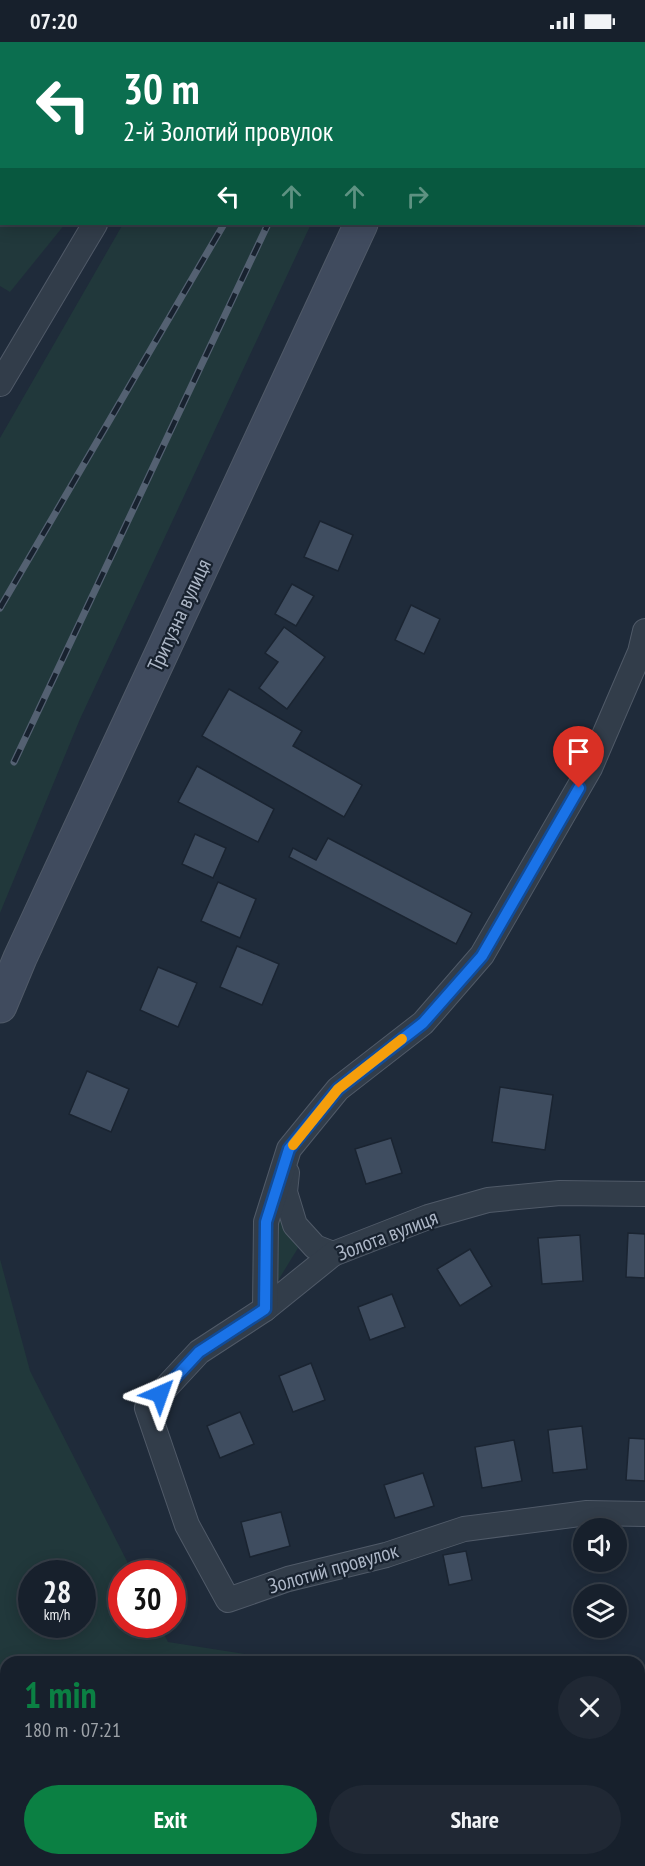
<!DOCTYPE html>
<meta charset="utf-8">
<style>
:root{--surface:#17202c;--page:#202834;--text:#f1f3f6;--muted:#9ea3a9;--line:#363e48;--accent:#0b8043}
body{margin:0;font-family:"PT Sans Narrow",sans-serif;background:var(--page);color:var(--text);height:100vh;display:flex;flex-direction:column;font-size:22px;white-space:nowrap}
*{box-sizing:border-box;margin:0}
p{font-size:20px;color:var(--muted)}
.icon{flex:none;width:33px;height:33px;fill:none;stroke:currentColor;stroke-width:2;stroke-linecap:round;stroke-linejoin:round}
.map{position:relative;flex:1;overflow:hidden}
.details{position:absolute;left:0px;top:1614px;width:645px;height:210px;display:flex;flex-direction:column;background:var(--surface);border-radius:18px 18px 0 0;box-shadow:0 3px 15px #0003,0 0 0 2px var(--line)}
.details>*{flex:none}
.hud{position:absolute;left:0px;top:0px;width:645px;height:183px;box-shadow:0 3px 15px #0003,0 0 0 2px var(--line);background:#0b6e4f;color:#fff;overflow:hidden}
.buttons{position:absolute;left:573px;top:1476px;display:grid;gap:12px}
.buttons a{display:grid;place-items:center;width:54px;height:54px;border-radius:50%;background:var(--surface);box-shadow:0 3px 15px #0003,0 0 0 2px var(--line);font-size:30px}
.speed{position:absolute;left:18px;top:1518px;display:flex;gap:12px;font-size:30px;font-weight:700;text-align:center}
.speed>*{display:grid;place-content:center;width:78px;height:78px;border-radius:50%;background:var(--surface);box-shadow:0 3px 15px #0003,0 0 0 2px var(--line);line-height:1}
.speed small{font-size:15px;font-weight:400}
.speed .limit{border:9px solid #d22;background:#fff;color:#111}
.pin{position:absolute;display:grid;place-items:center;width:51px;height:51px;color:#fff;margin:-62px -26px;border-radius:50% 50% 50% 0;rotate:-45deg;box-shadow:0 0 6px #0007}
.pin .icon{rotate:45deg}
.me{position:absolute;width:66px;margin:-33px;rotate:43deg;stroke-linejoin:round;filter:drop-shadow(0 0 4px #0008)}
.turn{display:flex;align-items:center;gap:21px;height:126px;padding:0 24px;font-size:27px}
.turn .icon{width:78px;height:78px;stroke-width:2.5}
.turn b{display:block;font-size:42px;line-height:51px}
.lanes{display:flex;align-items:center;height:57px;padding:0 24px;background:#0003;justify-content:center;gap:30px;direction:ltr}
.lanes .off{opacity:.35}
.round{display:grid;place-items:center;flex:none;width:63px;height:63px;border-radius:32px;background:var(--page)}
.headline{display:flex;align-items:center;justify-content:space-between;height:102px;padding:0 24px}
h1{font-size:36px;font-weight:800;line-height:45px;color:var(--accent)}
.primary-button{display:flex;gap:12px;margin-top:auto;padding:12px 24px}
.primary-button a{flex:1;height:69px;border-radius:36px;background:var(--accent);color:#fff;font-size:24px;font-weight:800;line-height:69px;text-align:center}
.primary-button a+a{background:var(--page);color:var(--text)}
.status{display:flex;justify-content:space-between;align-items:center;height:42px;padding:0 30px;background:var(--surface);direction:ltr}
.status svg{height:16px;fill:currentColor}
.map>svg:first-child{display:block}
.green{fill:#21383b;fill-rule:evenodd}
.building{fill:#3f4d60;stroke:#1a2431;stroke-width:1.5}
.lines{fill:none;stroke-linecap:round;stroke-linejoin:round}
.street-casing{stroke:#505a68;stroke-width:26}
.secondary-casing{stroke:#505a68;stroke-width:35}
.street{stroke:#323d4a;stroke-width:24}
.secondary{stroke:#404b5e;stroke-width:33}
.rail-casing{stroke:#546172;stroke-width:7}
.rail{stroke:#18222f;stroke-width:4.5;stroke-dasharray:14;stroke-linecap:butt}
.route-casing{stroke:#114b97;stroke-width:15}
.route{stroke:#1a73e8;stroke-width:10}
.slow{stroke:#f59e0b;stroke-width:10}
.labels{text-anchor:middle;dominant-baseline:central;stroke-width:4.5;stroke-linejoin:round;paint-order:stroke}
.street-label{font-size:21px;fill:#adb7c7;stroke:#18222f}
</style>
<div class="status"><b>07:20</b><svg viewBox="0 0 49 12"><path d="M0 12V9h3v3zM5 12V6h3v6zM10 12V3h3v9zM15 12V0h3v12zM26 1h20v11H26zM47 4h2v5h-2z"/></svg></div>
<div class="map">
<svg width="645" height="1824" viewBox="0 0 645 1824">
<rect width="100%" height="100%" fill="#1f2b3a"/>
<g class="green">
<polygon points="0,0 120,0 120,2 2,2 2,182 65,182 10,250 0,244"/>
<polygon points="185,0 396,0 396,2 184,1"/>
<polygon points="123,182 311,182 80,677 0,871 0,396"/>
<polygon points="279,1159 298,1206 274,1245 271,1196"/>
<path d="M0 1217 30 1329 133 1531 122 1532V1582L159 1583 168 1600 296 1620H6V1818H639V1684L645 1683V1824H0ZM32 1532H82V1582H32Z"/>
</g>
<g class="building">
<polygon points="320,479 353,493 338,529 304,515"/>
<polygon points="292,542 314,554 296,584 275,572"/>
<polygon points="411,563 440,577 424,612 395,598"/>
<polygon points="284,585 325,615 287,667 259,646 278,620 265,611"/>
<polygon points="229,647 302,689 293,704 362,743 344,775 202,694"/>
<polygon points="197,724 274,767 258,800 178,760"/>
<polygon points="195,792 226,806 213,836 182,822"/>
<polygon points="328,796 472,871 456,902 289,815 293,806 316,818"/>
<polygon points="218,840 256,857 240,896 201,879"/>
<polygon points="237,904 279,922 262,963 220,945"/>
<polygon points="158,925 197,941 178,985 140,968"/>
<polygon points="87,1029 129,1047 111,1090 69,1072"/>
<polygon points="500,1045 553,1053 545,1108 492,1100"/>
<polygon points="391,1096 402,1131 366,1142 355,1107"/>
<polygon points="628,1191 645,1192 645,1236 626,1235"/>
<polygon points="580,1193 583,1239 542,1242 538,1196"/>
<polygon points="470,1207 492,1244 460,1264 437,1227"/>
<polygon points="392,1252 405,1285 370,1298 358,1265"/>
<polygon points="311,1321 325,1358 293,1370 279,1334"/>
<polygon points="240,1370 254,1402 220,1416 207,1384"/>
<polygon points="582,1384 587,1427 553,1431 548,1388"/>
<polygon points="629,1396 645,1397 645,1439 626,1438"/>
<polygon points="514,1398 522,1439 482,1446 475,1405"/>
<polygon points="423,1431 434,1464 395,1476 384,1443"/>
<polygon points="281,1470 290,1504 250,1515 241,1480"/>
<polygon points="466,1509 472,1538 449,1543 443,1513"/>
</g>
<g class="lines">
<defs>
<g id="street">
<polyline points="560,0 561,2"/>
<polyline points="137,2 137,0"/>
<polyline points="644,123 645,127"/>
<polyline points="0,342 95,182"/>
<polyline points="287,1131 285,1150 295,1183 315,1205 333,1212"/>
<polyline points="645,1152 560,1151 488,1158 428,1175 333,1212 265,1267 199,1310 147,1366 187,1483 228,1558 288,1537 386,1513 464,1487 587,1471 645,1472"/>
<polyline points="265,1267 266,1180 289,1107 338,1047 423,981 482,913 590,726 640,610 645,589"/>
</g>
<g id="secondary">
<polyline points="444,2 445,0"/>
<polyline points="0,964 20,916 361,182"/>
</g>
</defs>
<use href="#street" class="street-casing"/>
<use href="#secondary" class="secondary-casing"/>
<use href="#street" class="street"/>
<use href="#secondary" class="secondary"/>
<defs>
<g id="rail">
<polyline points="629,0 630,2"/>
<polyline points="289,2 290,0"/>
<polyline points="332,2 333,0"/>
<polyline points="644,35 645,39"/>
<polyline points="0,566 224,182"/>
<polyline points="14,720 268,182"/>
</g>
</defs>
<use href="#rail" class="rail-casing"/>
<use href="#rail" class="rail"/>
</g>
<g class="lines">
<defs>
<polyline id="route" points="160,1352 199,1310 265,1267 266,1180 289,1107 338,1047 423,981 482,914 579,746"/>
</defs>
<use href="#route" class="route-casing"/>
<use href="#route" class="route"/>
<polyline class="slow" points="293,1103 338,1047 402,997"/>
</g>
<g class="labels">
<g class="street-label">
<text transform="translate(179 573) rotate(-65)">Тритузна вулиця</text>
<text transform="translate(387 1193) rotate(-21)">Золота вулиця</text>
<text transform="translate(333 1526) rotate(-16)">Золотий провулок</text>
</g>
</g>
</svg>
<div class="buttons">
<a><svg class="icon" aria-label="sound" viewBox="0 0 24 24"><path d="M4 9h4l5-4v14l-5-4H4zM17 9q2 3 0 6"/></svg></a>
<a><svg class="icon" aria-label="layers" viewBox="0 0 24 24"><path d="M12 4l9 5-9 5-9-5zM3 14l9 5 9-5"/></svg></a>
</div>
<div class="speed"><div>28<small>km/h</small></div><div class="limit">30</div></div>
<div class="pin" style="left:579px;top:746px;background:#d93025"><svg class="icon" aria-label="arrive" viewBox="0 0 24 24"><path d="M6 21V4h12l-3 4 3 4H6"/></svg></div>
<svg class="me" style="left:160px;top:1352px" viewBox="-20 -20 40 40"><path d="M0-17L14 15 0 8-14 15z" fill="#1a73e8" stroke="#fff" stroke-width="4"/></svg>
<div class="hud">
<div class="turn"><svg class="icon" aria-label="left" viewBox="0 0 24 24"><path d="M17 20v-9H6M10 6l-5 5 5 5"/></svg><div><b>30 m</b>2-й Золотий провулок</div></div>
<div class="lanes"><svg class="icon" aria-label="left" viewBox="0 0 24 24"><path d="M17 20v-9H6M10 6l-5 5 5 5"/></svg><svg class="icon off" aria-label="ahead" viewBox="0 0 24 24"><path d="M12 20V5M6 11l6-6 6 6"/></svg><svg class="icon off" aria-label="ahead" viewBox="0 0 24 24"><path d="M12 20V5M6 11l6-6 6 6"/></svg><svg class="icon off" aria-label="right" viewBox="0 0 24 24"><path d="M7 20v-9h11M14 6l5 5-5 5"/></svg></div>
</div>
<section class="details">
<div class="headline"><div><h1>1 min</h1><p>180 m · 07:21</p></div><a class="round"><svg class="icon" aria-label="close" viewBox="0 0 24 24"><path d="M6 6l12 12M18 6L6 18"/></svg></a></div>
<div class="primary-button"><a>Exit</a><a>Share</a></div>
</section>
</div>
